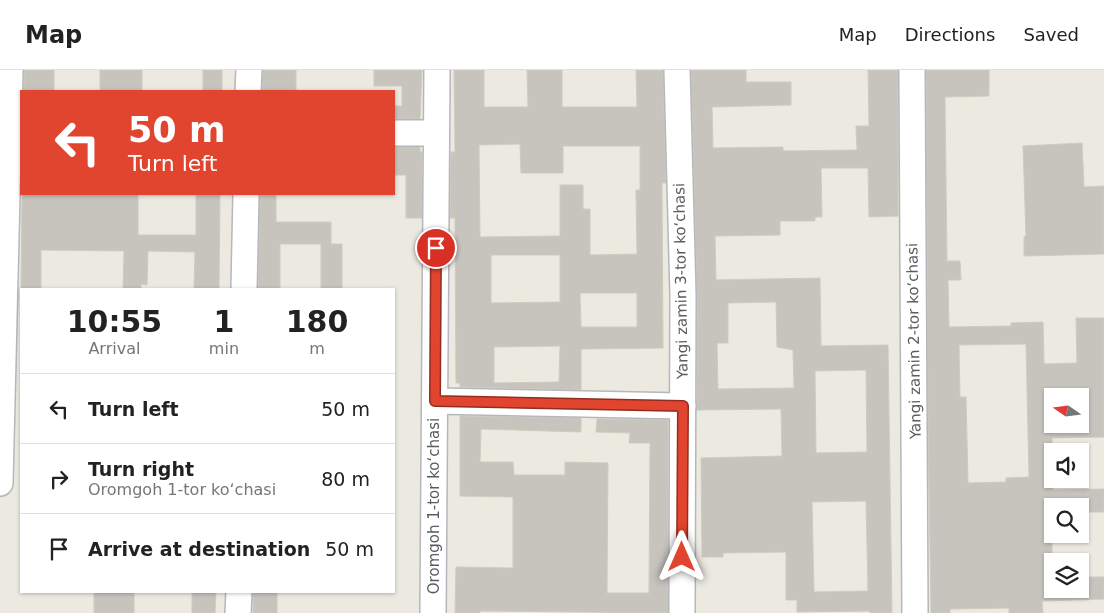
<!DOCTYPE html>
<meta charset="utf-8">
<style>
:root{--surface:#fff;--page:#f6f6f6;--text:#222;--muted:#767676;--line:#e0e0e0}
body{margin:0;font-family:"DejaVu Sans",sans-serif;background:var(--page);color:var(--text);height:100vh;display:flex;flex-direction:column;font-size:19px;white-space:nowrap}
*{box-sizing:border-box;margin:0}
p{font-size:16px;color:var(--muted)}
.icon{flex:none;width:28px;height:28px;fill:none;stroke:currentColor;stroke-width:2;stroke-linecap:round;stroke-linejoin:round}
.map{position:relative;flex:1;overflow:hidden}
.panel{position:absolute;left:20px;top:218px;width:375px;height:305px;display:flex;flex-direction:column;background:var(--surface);border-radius:0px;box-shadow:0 1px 4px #0004}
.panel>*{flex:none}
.guide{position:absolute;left:20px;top:20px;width:375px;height:105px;border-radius:0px;box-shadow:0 1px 4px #0004;background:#e1452f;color:#fff;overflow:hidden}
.needle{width:32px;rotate:284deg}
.fabs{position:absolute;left:1044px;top:318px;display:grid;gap:10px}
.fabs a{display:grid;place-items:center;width:45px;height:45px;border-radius:0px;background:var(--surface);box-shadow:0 1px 4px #0004;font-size:25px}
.pin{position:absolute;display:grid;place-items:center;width:42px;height:42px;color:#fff;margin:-21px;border:2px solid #fff;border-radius:50%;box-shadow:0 1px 5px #0007}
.me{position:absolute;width:55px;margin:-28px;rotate:0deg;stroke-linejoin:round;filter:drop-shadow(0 0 4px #0008)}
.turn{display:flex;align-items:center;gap:18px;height:105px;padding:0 25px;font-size:22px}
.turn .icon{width:65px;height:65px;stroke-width:2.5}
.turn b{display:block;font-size:35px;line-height:42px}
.eta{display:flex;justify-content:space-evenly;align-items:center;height:85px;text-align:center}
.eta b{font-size:30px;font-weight:600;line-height:35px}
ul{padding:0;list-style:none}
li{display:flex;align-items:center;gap:15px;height:70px;padding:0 25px;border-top:1px solid var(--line)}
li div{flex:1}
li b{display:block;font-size:19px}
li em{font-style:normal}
header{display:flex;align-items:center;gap:30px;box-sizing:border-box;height:70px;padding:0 25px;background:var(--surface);border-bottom:1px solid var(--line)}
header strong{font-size:24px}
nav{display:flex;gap:28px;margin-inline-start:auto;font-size:18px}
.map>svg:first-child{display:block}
.building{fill:#c6c4bd;stroke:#cfcbbe;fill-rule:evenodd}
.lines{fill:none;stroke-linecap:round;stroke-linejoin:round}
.minor-casing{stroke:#b6b7bc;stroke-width:28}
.minor{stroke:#fff;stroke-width:25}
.route-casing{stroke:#922d1f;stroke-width:12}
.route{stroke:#e1452f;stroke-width:9}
.labels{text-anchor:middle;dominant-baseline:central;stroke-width:4;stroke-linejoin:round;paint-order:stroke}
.street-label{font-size:15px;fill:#595c60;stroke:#fff}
</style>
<header>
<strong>Map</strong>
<nav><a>Map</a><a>Directions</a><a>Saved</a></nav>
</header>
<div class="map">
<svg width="1104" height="543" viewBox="0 0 1104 543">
<rect width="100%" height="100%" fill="#ebe9e0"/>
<g class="building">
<rect x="24" y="0" width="30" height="21"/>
<rect x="100" y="0" width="42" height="21"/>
<rect x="203" y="0" width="19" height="21"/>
<polygon points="263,0 296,0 296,21 262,21"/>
<polygon points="374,0 422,0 420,49 394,49 394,36 402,36 402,16 374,16"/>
<path d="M454 0H484V37H528L527 0H562V37H637L636 0H663L666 113H662L663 278 581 279V320L460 317V313H456L455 148H450L451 82H455ZM520 74 521 103H563V76H640V120H636L637 184 590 185V139H583V115H560V166L480 167 479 75ZM491 185H560V232L491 233ZM580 223H637V257H581ZM560 276 559 312 494 313V277Z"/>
<path d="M691 0H746V12H791V35L712 37 713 78 783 77V81L857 80 856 56H869L868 0H898V146L869 147 868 98H821L822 147H815V151H780V165L715 166 716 210 820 208 821 276 888 275 892 543H870V541L797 542V530H786V482L723 483V487H702L701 388 782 386 781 339 697 340V225ZM776 232 777 277 793 280 794 318 718 319 717 273H728V233ZM866 300 867 382 816 383 815 301ZM866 431 868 521 814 522 812 432Z"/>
<path d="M926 0H989V26L945 27 947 191H960L961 210H948L949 257 1011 256V253L1043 252 1044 294 1077 293 1076 248H1104V367L1052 368 1053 420 1104 419V442H1080V436H1052V519H1080V507H1104V529L1042 531 1043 543H1009V538L950 539V543H931L928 356ZM1026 274 1029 407 1006 408V412L968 413 966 327H960L959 275ZM1052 326H1080V354H1052Z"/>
<polygon points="1082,73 1084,117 1104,116 1104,184 1024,186 1024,167 1026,166 1023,76"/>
<polygon points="394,77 420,77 420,82 422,82 422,148 406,148 406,105 394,105"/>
<polygon points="22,124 138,124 138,165 196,165 196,124 220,124 219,219 194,219 195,182 148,181 147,215 141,214 141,219 123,219 124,181 41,180 41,219 21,219"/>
<polygon points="260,124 276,124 276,152 331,152 331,174 342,174 342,219 321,219 321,174 280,174 280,219 258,219"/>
<polygon points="460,346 581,348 581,362 481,359 480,392 513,392 514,405 565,405 565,392 608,393 607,523 649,523 650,373 629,373 630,363 596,362 597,349 668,350 668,543 480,541 480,543 455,543 456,497 513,498 513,427 460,426"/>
<rect x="94" y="521" width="40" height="22"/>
<polygon points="192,521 216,521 215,543 192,543"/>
<rect x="253" y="521" width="24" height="22"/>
</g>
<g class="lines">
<defs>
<g id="minor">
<polyline points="677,0 683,225 682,543"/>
<polyline points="912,0 915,543"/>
<polyline points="248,21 249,0"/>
<polyline points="394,63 436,63"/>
<polyline points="244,219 246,124"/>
<polyline points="435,331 683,336"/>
<polyline points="0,413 10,0"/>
<polyline points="238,543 239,521"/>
<polyline points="433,543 437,0"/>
</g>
</defs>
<use href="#minor" class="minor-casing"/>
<use href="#minor" class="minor"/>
</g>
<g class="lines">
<defs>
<polyline id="route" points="436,178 435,331 683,336 682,487"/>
</defs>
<use href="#route" class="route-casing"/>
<use href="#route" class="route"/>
</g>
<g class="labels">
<g class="street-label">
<text transform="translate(681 211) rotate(-91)">Yangi zamin 3-tor koʻchasi</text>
<text transform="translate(914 271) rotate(-91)">Yangi zamin 2-tor koʻchasi</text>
<text transform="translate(434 436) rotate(-90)">Oromgoh 1-tor koʻchasi</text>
</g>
</g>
</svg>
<div class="fabs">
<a><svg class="needle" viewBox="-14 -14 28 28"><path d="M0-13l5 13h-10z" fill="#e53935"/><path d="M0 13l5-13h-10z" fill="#767676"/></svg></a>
<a><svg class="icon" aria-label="sound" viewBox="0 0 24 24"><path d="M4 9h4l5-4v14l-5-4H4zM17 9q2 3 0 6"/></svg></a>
<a><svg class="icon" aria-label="search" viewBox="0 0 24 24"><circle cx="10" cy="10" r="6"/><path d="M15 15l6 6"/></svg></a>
<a><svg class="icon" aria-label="layers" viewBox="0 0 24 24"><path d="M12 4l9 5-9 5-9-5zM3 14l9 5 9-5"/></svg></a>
</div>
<div class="pin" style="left:436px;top:178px;background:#d93025"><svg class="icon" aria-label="arrive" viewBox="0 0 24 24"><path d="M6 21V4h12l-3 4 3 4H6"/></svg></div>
<svg class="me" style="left:682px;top:487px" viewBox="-20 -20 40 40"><path d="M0-17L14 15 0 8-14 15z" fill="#e1452f" stroke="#fff" stroke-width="4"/></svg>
<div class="guide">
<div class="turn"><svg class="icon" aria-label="left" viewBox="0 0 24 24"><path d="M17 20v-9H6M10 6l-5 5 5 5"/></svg><div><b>50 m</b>Turn left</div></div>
</div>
<section class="panel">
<div class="eta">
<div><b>10:55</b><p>Arrival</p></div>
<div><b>1</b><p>min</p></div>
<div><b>180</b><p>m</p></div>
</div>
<ul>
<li><svg class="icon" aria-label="left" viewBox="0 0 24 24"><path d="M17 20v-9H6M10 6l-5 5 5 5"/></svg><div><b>Turn left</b></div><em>50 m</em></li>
<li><svg class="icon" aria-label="right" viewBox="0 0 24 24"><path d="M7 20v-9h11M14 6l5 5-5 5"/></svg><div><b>Turn right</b><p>Oromgoh 1-tor koʻchasi</p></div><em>80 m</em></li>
<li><svg class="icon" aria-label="arrive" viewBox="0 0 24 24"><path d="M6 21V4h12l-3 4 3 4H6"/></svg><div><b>Arrive at destination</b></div><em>50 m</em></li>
</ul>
</section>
</div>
